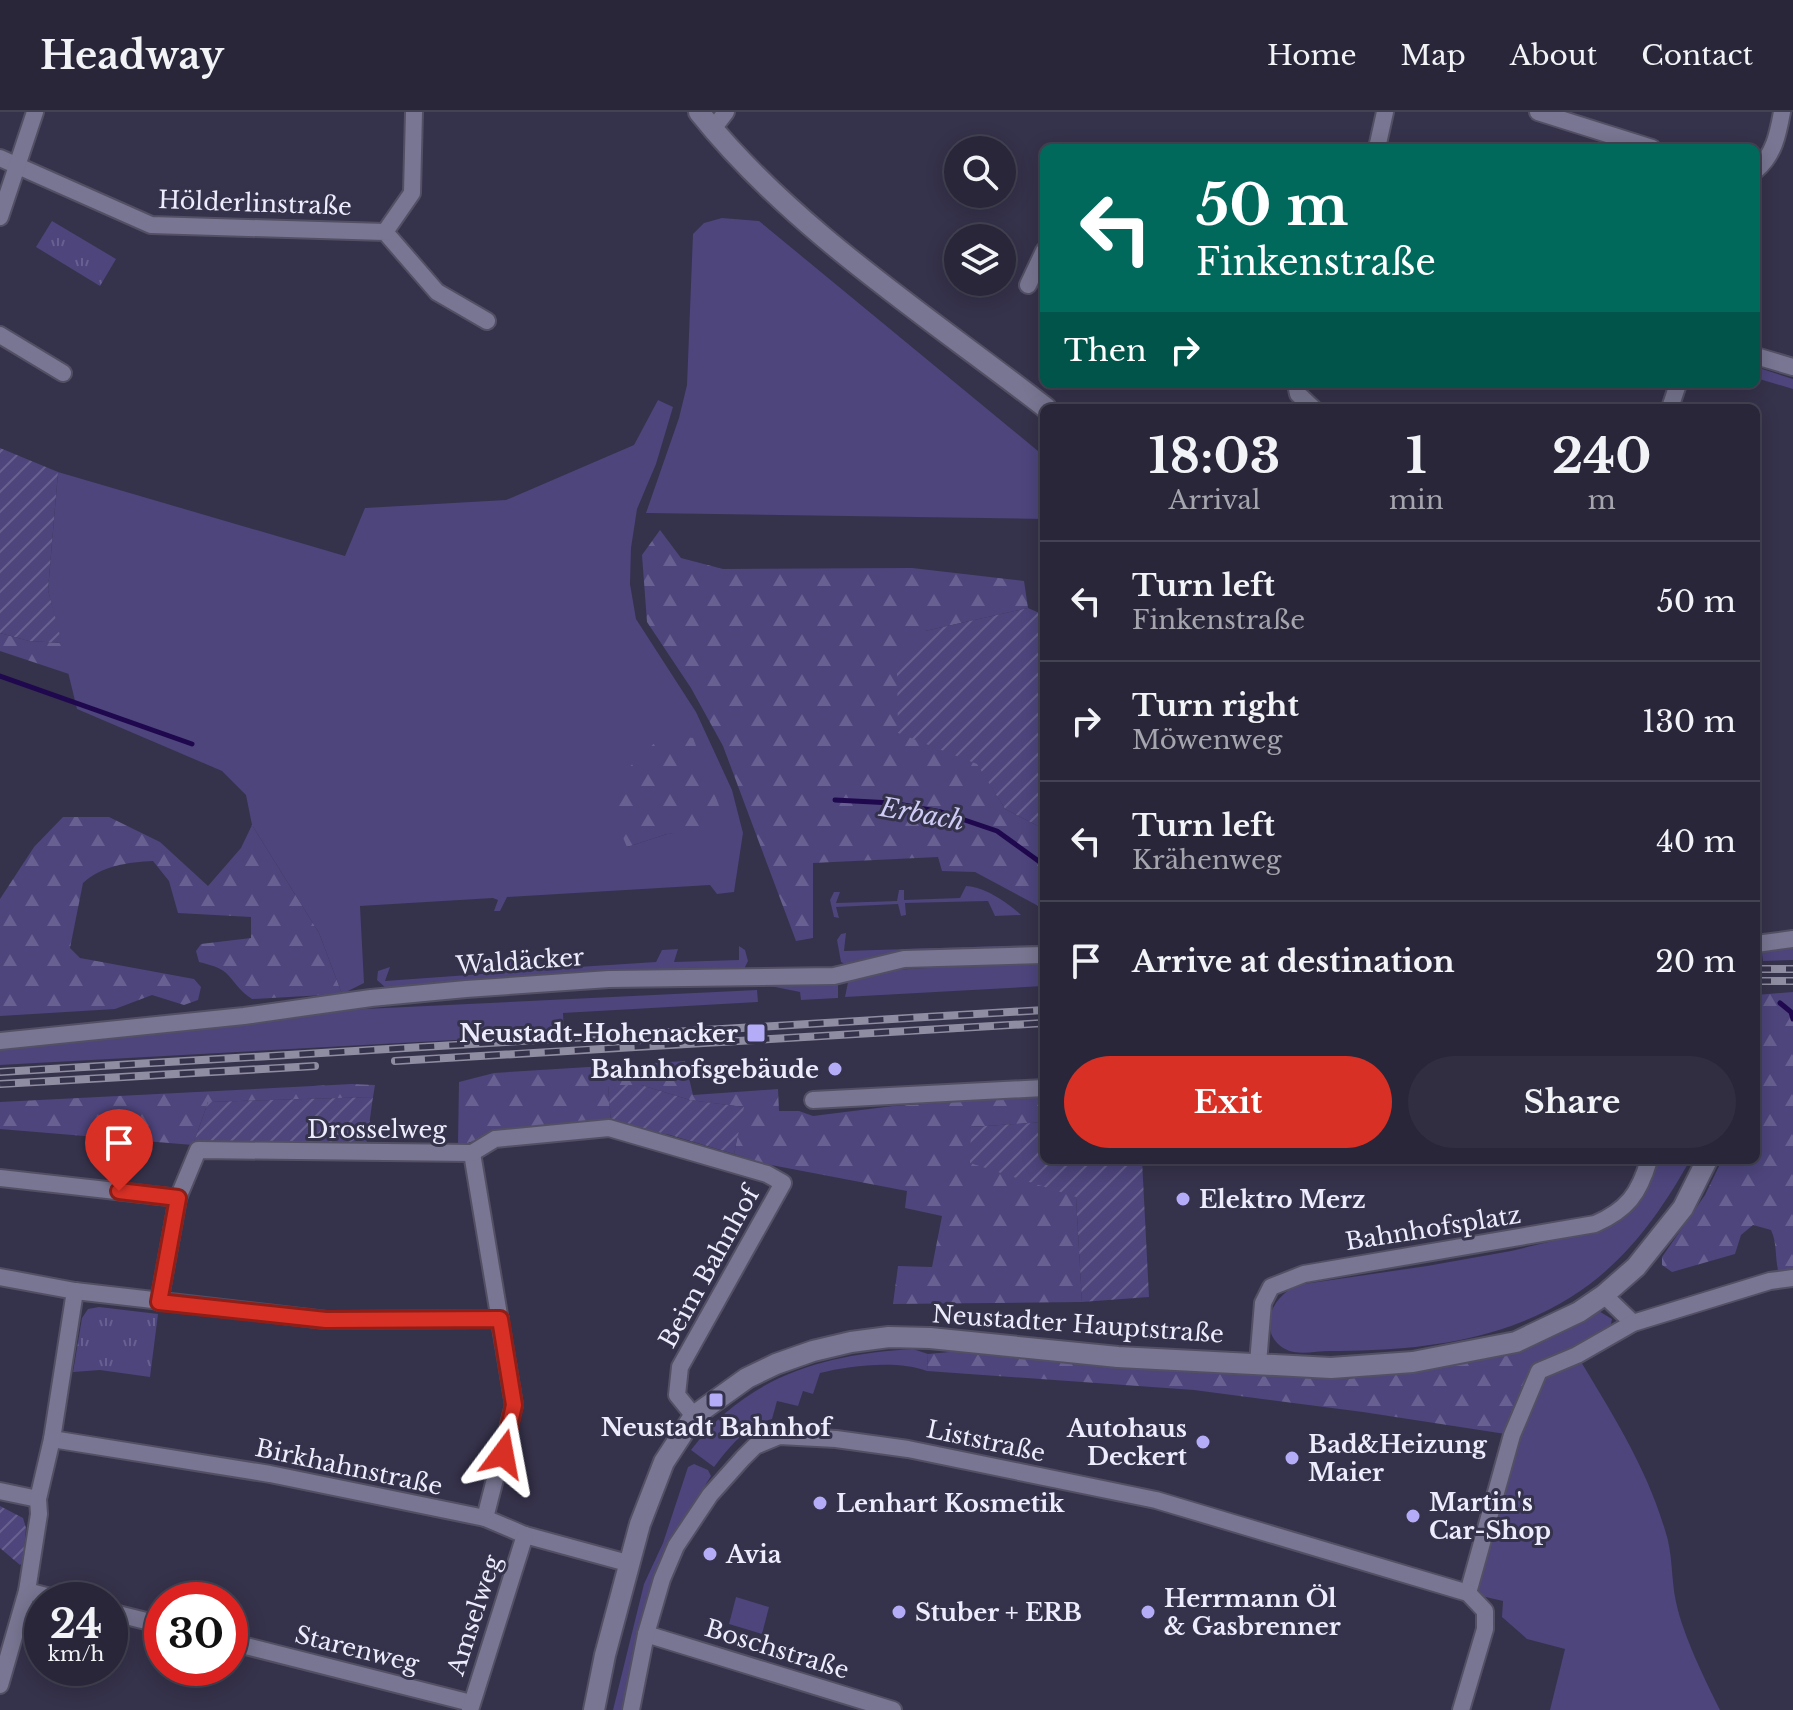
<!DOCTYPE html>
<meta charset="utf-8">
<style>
:root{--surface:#282638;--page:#302e40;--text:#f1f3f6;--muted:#a5a5ae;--line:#444353;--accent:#d93025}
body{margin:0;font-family:"Libre Baskerville",serif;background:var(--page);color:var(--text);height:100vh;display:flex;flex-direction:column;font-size:30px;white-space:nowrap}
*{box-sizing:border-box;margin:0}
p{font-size:26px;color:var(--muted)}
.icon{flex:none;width:44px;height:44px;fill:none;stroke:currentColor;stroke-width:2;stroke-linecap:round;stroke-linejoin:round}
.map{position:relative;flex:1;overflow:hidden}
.details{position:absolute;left:1040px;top:292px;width:720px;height:760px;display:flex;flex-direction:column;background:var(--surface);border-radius:12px;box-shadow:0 4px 20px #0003,0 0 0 2px var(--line)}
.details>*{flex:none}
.banner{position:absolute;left:1040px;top:32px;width:720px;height:244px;border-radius:12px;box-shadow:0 4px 20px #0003,0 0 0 2px var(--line);background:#00695c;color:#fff;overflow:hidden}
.buttons{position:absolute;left:944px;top:24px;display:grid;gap:16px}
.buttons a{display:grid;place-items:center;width:72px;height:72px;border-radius:50%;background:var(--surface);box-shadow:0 4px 20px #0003,0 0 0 2px var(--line);font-size:40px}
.speed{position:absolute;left:24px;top:1470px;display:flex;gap:16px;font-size:40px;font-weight:700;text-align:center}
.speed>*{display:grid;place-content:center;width:104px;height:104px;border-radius:50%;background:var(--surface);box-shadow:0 4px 20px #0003,0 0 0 2px var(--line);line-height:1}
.speed small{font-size:20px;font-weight:400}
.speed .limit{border:12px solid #d22;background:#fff;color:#111}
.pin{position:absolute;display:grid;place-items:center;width:68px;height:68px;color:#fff;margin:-82px -34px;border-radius:50% 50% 50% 0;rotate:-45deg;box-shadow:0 0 8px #0007}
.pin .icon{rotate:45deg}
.me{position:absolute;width:88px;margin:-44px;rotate:13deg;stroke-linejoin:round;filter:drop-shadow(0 0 6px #0008)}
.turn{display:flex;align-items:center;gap:28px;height:168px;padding:0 24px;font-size:36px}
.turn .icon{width:104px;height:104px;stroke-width:2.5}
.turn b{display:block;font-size:56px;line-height:68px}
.then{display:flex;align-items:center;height:76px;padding:0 24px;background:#0003;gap:16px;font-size:30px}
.eta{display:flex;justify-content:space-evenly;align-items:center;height:136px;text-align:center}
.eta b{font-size:48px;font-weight:800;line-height:56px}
.cta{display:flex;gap:16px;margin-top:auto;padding:16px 24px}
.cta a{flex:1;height:92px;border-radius:48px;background:var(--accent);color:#fff;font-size:32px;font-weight:800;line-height:92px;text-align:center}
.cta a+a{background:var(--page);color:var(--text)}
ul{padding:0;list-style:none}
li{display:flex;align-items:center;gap:24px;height:120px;padding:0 24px;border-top:2px solid var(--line)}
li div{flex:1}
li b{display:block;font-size:30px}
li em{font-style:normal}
header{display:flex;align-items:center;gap:48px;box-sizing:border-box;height:112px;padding:0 40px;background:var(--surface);border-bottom:2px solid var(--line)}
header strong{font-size:38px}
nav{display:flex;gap:44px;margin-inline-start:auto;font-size:28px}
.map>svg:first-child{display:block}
.grass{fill:#4d457c;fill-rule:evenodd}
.forest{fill:url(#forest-firs)}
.park{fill:url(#park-tufts)}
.garden{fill:url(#garden-furrows)}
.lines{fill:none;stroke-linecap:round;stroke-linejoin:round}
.stream{stroke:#1f084e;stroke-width:5}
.minor-casing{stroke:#535065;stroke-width:20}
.tertiary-casing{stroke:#535065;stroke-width:24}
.minor{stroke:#787692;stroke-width:16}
.tertiary{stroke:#787692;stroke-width:20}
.rail-casing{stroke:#8f8da1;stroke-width:8}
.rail{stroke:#35324b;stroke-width:5;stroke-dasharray:15;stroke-linecap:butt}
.route-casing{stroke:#8d1f18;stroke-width:20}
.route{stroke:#d93025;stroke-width:14}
.poi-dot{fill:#b5acf8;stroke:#35324b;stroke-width:3}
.labels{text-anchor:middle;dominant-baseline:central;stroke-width:6;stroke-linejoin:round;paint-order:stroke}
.street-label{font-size:24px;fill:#edecfc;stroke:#35324b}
.poi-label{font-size:24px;font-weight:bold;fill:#edecfc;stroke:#35324b;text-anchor:start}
.water-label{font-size:26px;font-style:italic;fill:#cecbf5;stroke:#35324b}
</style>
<header>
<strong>Headway</strong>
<nav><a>Home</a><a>Map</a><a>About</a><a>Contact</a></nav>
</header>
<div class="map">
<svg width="1793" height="1598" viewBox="0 0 1793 1598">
<defs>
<pattern id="forest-firs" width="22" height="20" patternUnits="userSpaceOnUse" patternTransform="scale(2)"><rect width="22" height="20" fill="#4d457c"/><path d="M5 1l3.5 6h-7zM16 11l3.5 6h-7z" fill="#676090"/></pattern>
<pattern id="park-tufts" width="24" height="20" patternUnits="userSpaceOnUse" patternTransform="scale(2)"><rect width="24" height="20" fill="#4d457c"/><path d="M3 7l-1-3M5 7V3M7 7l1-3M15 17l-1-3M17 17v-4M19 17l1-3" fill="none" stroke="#676090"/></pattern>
<pattern id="garden-furrows" width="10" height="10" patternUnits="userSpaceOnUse" patternTransform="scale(2)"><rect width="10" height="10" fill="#4d457c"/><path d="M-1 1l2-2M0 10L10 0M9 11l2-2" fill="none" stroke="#676090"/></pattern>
</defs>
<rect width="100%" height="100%" fill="#35324b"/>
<g class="grass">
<polygon points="722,106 759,109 1038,339 1044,346 1044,407 646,401 679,306 687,273 693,122 704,111"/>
<polygon points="1756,255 1793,267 1793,277 1756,266"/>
<path d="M658 288 673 295 656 352 637 397 631 436 630 472 636 507 696 600 732 678 743 721 734 780 717 782 710 773 507 785 500 799H494L498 788 493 786 360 794 364 871 342 882 319 821 252 713 246 683 222 659 77 597 48 478 58 360 345 444 365 396 506 388 634 333ZM710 669 692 718 667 722 627 735Z"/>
<path d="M966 774C983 774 1009 791 1021 803L995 804 988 789 905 791 906 803 901 804 898 792 836 795 839 806 834 805 830 788 834 780H840L836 791 897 789 899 778H904V788L960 786Z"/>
<polygon points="846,821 844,839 1038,833 1044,822 1044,835 904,839 847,853 841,850 837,828 841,822"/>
<polygon points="1793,832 1793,848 1763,849 1762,841 1779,834"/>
<polygon points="739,834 745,838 748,849 744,857 740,858 598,861 393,876 386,876 377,868 378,859 390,855 385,869 496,861 502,848 519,846 515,859 656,850 662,838 678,837 674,850 739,848"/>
<polygon points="1044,850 1044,874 845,885 849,865 890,858"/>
<polygon points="838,868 838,886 801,888 800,880 770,874"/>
<polygon points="757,878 758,890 563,901 564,922 0,953 0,937 11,935 364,897"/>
<path d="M1655 1048H1690C1660 1102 1624 1152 1571 1185 1549 1199 1524 1210 1499 1218 1445 1235 1387 1239 1330 1239 1319 1239 1305 1242 1294 1240 1282 1238 1271 1228 1270 1216 1267 1197 1281 1181 1297 1173L1427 1154 1511 1139 1590 1120 1614 1110Z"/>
<path d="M1597 1198 1612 1207 1608 1226 1577 1243C1611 1300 1646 1354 1665 1418 1673 1441 1671 1467 1676 1490 1683 1523 1705 1568 1720 1598H1550L1565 1537 1527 1527 1502 1505 1503 1489 1468 1481 1512 1323 1509 1241 1562 1220Z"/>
<path d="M913 1237 928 1242 927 1259C899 1248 850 1253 820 1261L813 1282 803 1279 798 1294 777 1289 772 1307C746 1314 730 1334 714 1355L691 1338C747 1264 824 1242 913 1237Z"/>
<polygon points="694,1352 708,1358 711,1364 674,1424 625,1598 613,1598 644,1472 663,1431 688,1355"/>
<polygon points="736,1485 769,1495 762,1522 729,1512"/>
</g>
<g class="forest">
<polygon points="660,418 681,446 723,457 912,456 1024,469 1028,496 925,519 978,652 1005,697 1044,717 1044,797 975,760 942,759 938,745 813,751 813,826 796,829 723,634 691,576 647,510 642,443"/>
<polygon points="0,521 29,529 62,531 69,562 0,539"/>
<polygon points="664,622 693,626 728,717 667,722 627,735 611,697 621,663"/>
<path d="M63 705H109L160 730 208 774 241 736 252 713 319 821 342 882 252 887C241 880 237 873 229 864 222 855 210 853 199 850L196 839 201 832 251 826V805L178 801 169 769 153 749C129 750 101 754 83 771L70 836 80 846 194 867 201 875 198 888 184 893 152 883 115 897 0 904V787L34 735Z"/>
<path d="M1793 880V1158H1778C1775 1145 1777 1130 1771 1118L1753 1113 1741 1123 1735 1142 1672 1160 1662 1153V1145L1705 1083 1722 1048H1756V883Z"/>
<polygon points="685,949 693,983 778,977 779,999 799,999 813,1004 893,994 1044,984 1044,1010 971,1015 1076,1085 1082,1190 893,1192 898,1154 932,1155 942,1104 905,1096 907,1079 766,1052 734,1042 743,995 690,988 641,973 608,973 611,1011 506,1019 458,1034 459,970 494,961"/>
<polygon points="352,972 375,973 373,985 208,990 193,1033 0,1017 0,990"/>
<polygon points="971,1238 1346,1267 1426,1258 1509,1241 1539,1259 1512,1323 1363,1300 1194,1278 927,1259 928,1242"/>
</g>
<g class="park">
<polygon points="52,109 116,147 100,174 36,135"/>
<polygon points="99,1195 158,1202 150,1265 100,1258 73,1260 82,1206 88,1197"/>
</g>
<g class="garden">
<polygon points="0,336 58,360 48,478 62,531 29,529 0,521"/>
<polygon points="1028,496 1044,503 1044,717 1005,697 977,652 898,621 897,558 925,519"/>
<polygon points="608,973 641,973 690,988 744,995 734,1042 670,1023 611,1011"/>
<polygon points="373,985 366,1035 193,1033 208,990"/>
<polygon points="1044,1010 1044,1048 1142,1048 1149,1185 1082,1190 1076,1085 970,1051 971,1015"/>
<polygon points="0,1394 23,1406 26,1416 23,1450 20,1453 0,1436"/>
</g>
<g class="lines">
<g class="stream">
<polyline points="0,564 192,632"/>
<polyline points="835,688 892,691 941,700 997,719 1044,753"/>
<polyline points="1780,891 1791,900 1793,907"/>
</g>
<defs>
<g id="minor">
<polyline points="1538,0 1652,36"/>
<polyline points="713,17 726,0"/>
<polyline points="1377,36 1385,0"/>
<polyline points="0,46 151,113 385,120 437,180 487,209"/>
<path d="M1756 58C1774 43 1778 22 1782 0"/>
<polyline points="0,105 35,0"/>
<polyline points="385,120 412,81 414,0"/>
<polyline points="1028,173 1044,139"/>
<polyline points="0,223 63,261"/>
<polyline points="1756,244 1793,255"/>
<polyline points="1296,272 1298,282 1313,296"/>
<polyline points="1670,296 1678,272"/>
<polyline points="1756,832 1793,827"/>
<polyline points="0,929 244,904 371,886 466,877 609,867 834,864 904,847 1044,843"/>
<polyline points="813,988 1044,976"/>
<polyline points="472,1041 514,1293 485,1406"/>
<polyline points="0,1066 178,1086"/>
<polyline points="0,1165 75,1179 326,1208 500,1207"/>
<polyline points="1604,1183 1633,1211"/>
<polyline points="159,1190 178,1086 198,1038 472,1041 495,1027 609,1016 767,1062 783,1071 680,1255 677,1283 694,1304"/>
<path d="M1258 1251 1263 1191 1271 1175 1304 1162 1595 1112C1627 1098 1639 1082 1649 1048"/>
<polyline points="52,1327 270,1362 485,1406 525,1423 631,1452"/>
<polyline points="0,1379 38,1387"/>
<polyline points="27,1479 62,1488"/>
<polyline points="1468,1481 1512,1323 1539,1259 1577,1243 1633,1211 1770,1169 1793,1166"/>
<polyline points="110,1500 162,1513"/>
<polyline points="646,1522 893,1598"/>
<polyline points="230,1530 471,1591"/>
<polyline points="0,1573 27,1479 39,1402 38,1387 52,1327 75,1179"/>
<polyline points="470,1598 525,1423"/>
<polyline points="631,1598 646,1522 662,1467 676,1434 710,1383 743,1346 755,1334 779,1324 836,1327 908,1337 1156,1388 1468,1481 1485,1499 1485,1517 1461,1598"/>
</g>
<g id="tertiary">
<path d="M699 0C792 117 929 205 1046 296"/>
<polyline points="594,1598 605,1543 640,1412 664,1350 694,1304 747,1266 776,1252 813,1239 851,1230 889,1225 930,1226 1118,1245 1331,1256 1413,1250 1516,1230 1579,1200 1604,1183 1636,1155 1683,1096 1707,1048"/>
</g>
</defs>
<use href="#minor" class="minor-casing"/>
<use href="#tertiary" class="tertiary-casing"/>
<use href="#minor" class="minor"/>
<use href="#tertiary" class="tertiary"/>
<defs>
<g id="rail">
<polyline points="1756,857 1793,857"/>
<polyline points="1756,869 1793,869"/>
<polyline points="395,949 1044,911"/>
<polyline points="0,960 1044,898"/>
<polyline points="0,972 315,954"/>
</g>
</defs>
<use href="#rail" class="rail-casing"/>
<use href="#rail" class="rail"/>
</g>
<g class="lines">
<defs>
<polyline id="route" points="119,1079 178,1086 159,1190 326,1208 500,1207 514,1293 503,1342"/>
</defs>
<use href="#route" class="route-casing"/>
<use href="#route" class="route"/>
</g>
<g class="poi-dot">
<rect x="746" y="911" width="20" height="20" rx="4"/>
<circle cx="835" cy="957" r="8"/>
<circle cx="1183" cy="1087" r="8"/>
<rect x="708" y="1280" width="16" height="16" rx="4"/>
<circle cx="1203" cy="1330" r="8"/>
<circle cx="1292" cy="1346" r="8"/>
<circle cx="820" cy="1391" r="8"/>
<circle cx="1413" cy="1404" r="8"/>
<circle cx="710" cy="1442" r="8"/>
<circle cx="899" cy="1500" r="8"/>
<circle cx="1148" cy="1500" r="8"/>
</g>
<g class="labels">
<g class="street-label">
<text transform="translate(255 91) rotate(2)">Hölderlinstraße</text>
<text transform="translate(520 849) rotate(-4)">Waldäcker</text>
<text x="377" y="1017">Drosselweg</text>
<text transform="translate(1433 1116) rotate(-9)">Bahnhofsplatz</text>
<text transform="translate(709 1155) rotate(-61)">Beim Bahnhof</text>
<text transform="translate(1078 1212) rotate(4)">Neustadter Hauptstraße</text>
<text transform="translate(986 1329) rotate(12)">Liststraße</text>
<text transform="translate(349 1355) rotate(12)">Birkhahnstraße</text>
<text transform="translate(474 1503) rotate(-72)">Amselweg</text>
<text transform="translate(357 1537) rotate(14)">Starenweg</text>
<text transform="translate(777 1537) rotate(17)">Boschstraße</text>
</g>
<g class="poi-label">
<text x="738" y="921" text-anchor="end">Neustadt-Hohenacker</text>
<text x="819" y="957" text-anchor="end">Bahnhofsgebäude</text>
<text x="1199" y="1087">Elektro Merz</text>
<text x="716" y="1315" text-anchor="middle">Neustadt Bahnhof</text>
<text x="1187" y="1316" text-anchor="end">Autohaus<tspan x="1187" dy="28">Deckert</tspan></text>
<text x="1308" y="1332">Bad&amp;Heizung<tspan x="1308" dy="28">Maier</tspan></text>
<text x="1429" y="1390">Martin's<tspan x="1429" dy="28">Car-Shop</tspan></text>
<text x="836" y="1391">Lenhart Kosmetik</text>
<text x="726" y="1442">Avia</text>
<text x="1164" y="1486">Herrmann Öl<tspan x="1164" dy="28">&amp; Gasbrenner</tspan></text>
<text x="915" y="1500">Stuber + ERB</text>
</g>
<g class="water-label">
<text transform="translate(922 702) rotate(10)">Erbach</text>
</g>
</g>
</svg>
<div class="buttons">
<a><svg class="icon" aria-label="search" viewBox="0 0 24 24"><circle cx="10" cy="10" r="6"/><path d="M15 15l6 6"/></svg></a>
<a><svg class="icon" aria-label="layers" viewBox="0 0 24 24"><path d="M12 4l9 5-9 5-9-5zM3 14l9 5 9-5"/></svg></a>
</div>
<div class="speed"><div>24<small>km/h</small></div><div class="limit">30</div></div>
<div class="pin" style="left:119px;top:1079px;background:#d93025"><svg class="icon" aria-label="arrive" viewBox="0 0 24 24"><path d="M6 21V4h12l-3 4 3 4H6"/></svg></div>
<svg class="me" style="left:503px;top:1342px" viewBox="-20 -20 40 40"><path d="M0-17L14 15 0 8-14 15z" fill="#d93025" stroke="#fff" stroke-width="4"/></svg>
<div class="banner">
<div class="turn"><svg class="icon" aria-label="left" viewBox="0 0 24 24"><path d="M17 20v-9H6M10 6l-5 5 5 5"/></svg><div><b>50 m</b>Finkenstraße</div></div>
<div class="then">Then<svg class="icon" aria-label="right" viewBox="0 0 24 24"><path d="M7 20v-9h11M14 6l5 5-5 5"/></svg></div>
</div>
<section class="details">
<div class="eta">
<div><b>18:03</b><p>Arrival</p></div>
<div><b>1</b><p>min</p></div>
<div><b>240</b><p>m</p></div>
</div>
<ul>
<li><svg class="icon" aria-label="left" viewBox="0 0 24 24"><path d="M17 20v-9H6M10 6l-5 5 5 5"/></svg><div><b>Turn left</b><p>Finkenstraße</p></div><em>50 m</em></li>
<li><svg class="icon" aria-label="right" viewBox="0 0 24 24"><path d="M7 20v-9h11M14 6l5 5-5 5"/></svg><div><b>Turn right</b><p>Möwenweg</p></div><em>130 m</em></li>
<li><svg class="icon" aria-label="left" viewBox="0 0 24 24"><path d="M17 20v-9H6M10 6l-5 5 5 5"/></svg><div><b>Turn left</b><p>Krähenweg</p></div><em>40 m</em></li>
<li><svg class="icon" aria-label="arrive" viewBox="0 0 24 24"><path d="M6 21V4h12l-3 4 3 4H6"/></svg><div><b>Arrive at destination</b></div><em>20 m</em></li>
</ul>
<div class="cta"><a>Exit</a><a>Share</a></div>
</section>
</div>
